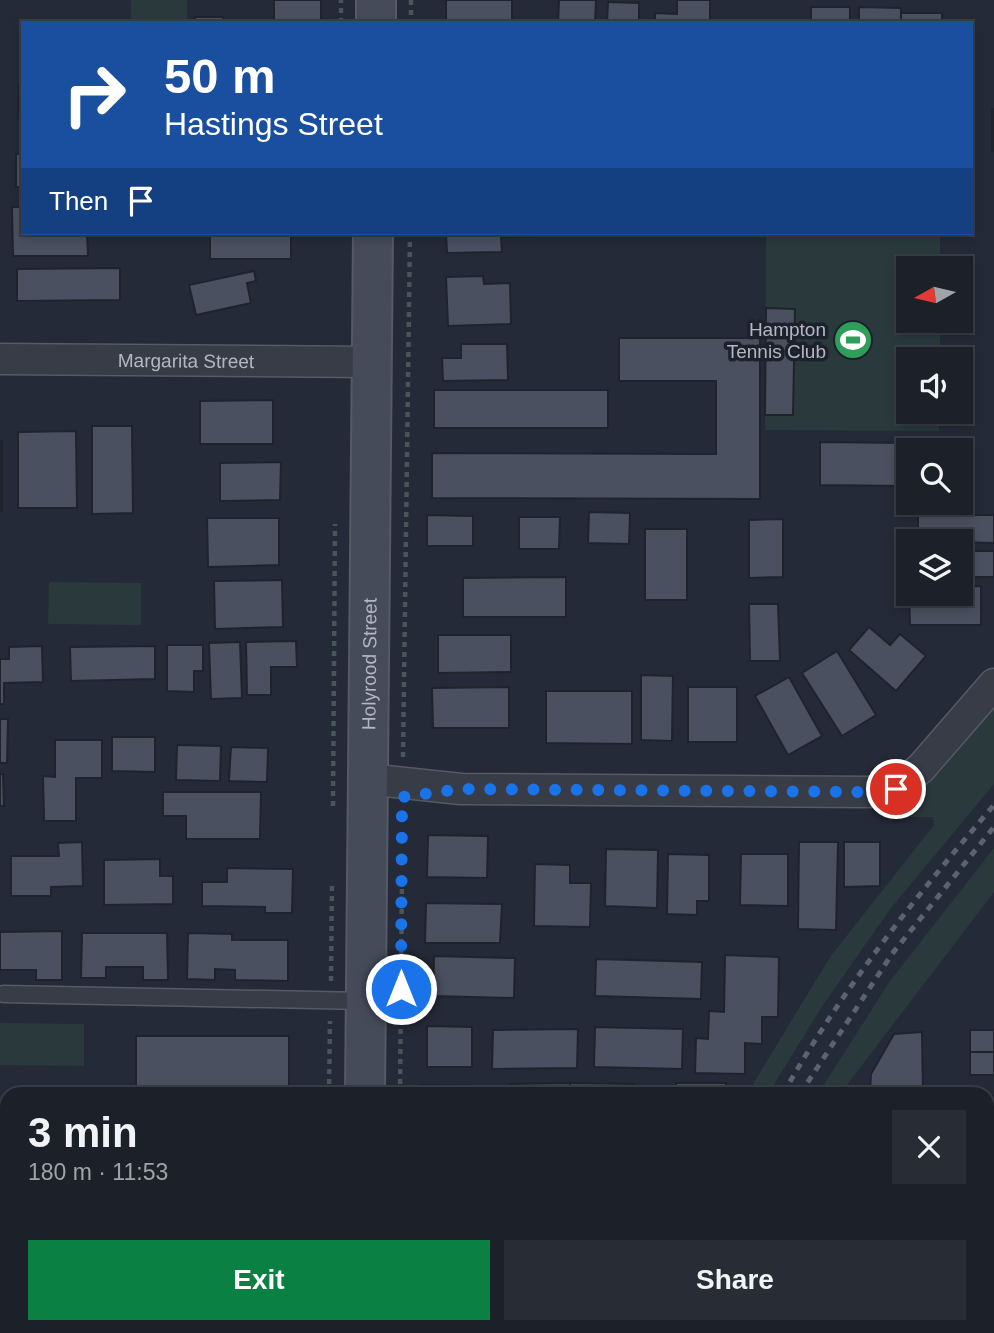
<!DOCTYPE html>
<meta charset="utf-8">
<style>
:root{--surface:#1b2029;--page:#282d35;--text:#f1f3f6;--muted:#a0a3a8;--line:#393e46;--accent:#0b8043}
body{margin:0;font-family:Arial,sans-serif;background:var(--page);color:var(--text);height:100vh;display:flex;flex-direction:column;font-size:26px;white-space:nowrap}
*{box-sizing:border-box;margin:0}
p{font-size:23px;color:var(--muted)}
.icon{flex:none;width:38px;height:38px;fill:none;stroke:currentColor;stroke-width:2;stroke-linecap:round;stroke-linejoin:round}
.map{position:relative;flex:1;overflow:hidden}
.details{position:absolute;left:0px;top:1087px;width:994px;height:247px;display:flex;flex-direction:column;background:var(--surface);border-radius:21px 21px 0 0;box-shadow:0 4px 10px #0003,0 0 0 2px var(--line)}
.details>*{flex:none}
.hud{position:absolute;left:21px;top:21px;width:952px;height:214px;border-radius:0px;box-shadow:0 4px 10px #0003,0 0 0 2px var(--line);background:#1a4fa0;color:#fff;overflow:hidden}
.needle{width:46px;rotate:262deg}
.controls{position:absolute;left:896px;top:256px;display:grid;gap:14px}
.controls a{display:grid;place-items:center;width:77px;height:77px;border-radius:0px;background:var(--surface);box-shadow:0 4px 10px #0003,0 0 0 2px var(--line);font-size:35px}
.pin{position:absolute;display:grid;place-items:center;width:60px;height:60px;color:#fff;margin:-30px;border:4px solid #fff;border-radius:50%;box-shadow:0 2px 7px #0007}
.me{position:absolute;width:77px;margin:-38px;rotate:0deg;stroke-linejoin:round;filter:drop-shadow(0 0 5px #0008)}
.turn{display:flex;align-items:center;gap:24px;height:147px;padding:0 28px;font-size:32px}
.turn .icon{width:91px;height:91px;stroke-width:2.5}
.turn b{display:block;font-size:49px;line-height:60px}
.then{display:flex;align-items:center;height:66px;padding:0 28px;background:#0003;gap:14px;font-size:26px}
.round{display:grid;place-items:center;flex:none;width:74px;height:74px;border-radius:0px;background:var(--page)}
.summary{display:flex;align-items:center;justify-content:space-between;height:119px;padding:0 28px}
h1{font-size:42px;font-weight:700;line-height:52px}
.action{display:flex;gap:14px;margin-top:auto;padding:14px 28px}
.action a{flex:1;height:80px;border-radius:0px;background:var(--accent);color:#fff;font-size:28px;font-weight:700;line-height:80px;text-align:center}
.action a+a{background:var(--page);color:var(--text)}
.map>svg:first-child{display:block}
.green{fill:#2a3a3c}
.building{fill:#4a505f;stroke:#1f232e;stroke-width:2}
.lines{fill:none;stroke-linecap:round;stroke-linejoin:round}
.lane-casing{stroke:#555a65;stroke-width:19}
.street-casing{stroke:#555a65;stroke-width:33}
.secondary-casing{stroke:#555a65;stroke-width:42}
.path{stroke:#485559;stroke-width:4.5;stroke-dasharray:5 5;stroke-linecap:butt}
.lane{stroke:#373c47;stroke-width:16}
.street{stroke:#373c47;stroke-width:30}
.secondary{stroke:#464b5a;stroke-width:38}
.rail{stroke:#5c6270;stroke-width:5;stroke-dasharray:7 7;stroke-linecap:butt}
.route{stroke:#1a73e8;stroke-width:12;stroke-dasharray:0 21.6}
.labels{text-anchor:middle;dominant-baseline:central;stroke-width:7;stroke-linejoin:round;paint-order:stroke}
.poi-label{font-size:19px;fill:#b2b7c3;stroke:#1d212c;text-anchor:end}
.street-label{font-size:19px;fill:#b2b7c3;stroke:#1d212c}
</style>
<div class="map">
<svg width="994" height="1333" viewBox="0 0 994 1333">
<rect width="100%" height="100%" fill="#242a37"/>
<g class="green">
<rect x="131" y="0" width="56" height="23"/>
<polygon points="766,233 940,233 940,268 908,268 908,320 940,320 940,359 908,359 908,411 939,411 939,431 765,430"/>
<polygon points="49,582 141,583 141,625 48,624"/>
<polygon points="994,709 994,784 891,908 823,1005 768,1094 747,1094 830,957 934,825 933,817 907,817 896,807 939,773"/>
<polygon points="994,848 994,892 840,1094 818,1094 890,981"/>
<polygon points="0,1023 84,1024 84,1066 0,1065"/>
<polygon points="0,1279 7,1279 7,1326 127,1327 127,1333 0,1333"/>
</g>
<g class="building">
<rect x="274" y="0" width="47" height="23"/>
<rect x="446" y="0" width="66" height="23"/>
<polygon points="559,0 596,0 595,23 558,23"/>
<polygon points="677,0 710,0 710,23 655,23 655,13 677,14"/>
<polygon points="608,2 639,3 639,23 607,23"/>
<rect x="811" y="7" width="39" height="16"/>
<polygon points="859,7 901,8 901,23 859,23"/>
<rect x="901" y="13" width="41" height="10"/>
<rect x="195" y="17" width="28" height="6"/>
<polygon points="233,20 266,20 265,23 233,23"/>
<polygon points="721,20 761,21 761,23 721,23"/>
<polygon points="19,84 23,84 23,118 18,118"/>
<rect x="992" y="109" width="2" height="42"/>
<rect x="16" y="154" width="7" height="33"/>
<polygon points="12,207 23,207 23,233 87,233 88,256 13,256"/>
<rect x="210" y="233" width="81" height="26"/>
<polygon points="446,233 537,233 537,236 501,237 502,252 447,253"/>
<polygon points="120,268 120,300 17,301 17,269"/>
<polygon points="254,271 256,281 247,283 251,303 196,315 189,285"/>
<polygon points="483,276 484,284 510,283 511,324 448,326 446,277"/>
<polygon points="766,308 795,309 793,415 765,415"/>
<polygon points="619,338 760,338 760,499 432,498 432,453 716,454 716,381 619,381"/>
<polygon points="461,344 507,344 508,380 443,381 442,358 461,358"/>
<rect x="434" y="390" width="174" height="38"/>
<polygon points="273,400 273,444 200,444 200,401"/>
<polygon points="92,426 132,426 133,513 92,514"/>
<polygon points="76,431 77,508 18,508 18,432"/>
<rect x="0" y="441" width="2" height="70"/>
<polygon points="820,442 905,443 905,486 820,485"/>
<polygon points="281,462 280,500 220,501 220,463"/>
<polygon points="589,512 630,513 629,544 588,543"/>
<polygon points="427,515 473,516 473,546 427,546"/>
<polygon points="918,515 994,515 994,543 918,541"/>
<polygon points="519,517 560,517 559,549 519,549"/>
<polygon points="207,518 279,518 279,565 208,567"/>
<polygon points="783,519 783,577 749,578 749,520"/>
<rect x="645" y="529" width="42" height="71"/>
<rect x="961" y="551" width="33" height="26"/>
<polygon points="566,577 566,617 463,617 463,578"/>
<polygon points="282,580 283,627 215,629 214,581"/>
<polygon points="981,586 981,625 910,625 909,593 961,593 961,587"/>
<polygon points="749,604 778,604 780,661 750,661"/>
<polygon points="869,627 890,645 900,634 926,656 896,691 849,650"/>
<polygon points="438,635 511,635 511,672 438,673"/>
<polygon points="296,641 297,667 271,667 271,695 247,695 246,642"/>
<polygon points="240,642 242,698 211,699 209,643"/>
<polygon points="167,645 203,645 203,671 194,671 194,692 167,691"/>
<polygon points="42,646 43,682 4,683 4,704 0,704 0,659 9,659 9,647"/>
<polygon points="155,646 155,679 71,681 70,647"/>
<polygon points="837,651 876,715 842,736 802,673"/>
<polygon points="641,675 673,676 672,741 641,740"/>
<polygon points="789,677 822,736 788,755 755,696"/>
<polygon points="509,687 509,728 433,728 432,688"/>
<rect x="688" y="687" width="49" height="55"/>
<polygon points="546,691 632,691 632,744 546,743"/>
<polygon points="0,719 8,719 7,763 0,763"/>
<polygon points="112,737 155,737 155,772 112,771"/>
<polygon points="55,740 102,740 102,778 76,778 76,821 44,821 43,776 55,777"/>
<polygon points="177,745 221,746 220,781 176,780"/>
<polygon points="231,747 268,748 267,782 229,781"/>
<polygon points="0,774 3,774 4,806 0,806"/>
<polygon points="163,792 261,792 260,839 186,839 186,816 163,816"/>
<polygon points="428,835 488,836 487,878 427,877"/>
<polygon points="82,842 83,886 51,887 51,896 11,896 11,856 59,856 58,843"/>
<polygon points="799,842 838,842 836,930 798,929"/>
<polygon points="844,842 880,842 880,886 844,887"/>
<polygon points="606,849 658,850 657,908 605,906"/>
<polygon points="668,854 709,855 709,901 697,901 697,915 667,914"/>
<polygon points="741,854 788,854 788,906 740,905"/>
<polygon points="160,859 160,876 173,876 173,904 104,905 104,860"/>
<polygon points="535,864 570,865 570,883 591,883 590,927 534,926"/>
<polygon points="227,868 293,869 292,913 265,913 265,907 202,906 202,882 227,882"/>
<polygon points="426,903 502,904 500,943 425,943"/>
<polygon points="62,931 62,980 36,980 36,970 0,970 0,932"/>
<polygon points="82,933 167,933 168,980 143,980 143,967 106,967 106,978 81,978"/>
<polygon points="188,933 232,934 232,940 288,940 288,981 235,980 235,970 215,969 215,980 187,979"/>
<polygon points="725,955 779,957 778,1017 762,1017 762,1044 745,1043 745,1074 695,1073 696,1038 708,1039 709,1011 724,1012"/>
<polygon points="434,956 515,958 514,998 433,996"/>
<polygon points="596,959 702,962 701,999 595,996"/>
<polygon points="427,1026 472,1027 472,1067 427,1067"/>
<polygon points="595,1027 683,1029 682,1069 594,1067"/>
<polygon points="578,1029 577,1068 492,1069 493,1030"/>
<rect x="970" y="1030" width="24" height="22"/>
<polygon points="922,1032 923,1094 870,1094 871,1074 894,1034"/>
<rect x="136" y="1036" width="153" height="58"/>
<rect x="970" y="1052" width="24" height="23"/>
<polygon points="570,1083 570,1094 510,1094 510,1084"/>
<polygon points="570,1083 634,1084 634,1094 570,1094"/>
<rect x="676" y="1083" width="50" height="11"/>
<polygon points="421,1085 472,1086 471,1094 421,1094"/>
<polygon points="987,1096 994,1096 994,1162 987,1163"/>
<rect x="0" y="1116" width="7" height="64"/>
<rect x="131" y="1326" width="109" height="7"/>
<rect x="431" y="1326" width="81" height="7"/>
<polygon points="785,1326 938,1326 931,1333 783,1333"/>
</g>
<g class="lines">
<defs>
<polyline id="lane" points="4,994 365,1001"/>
<g id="street">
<path id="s1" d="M0 359 371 362"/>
<polyline points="367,779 461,789 869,792 896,789 921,768 994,684"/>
<polyline points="0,1231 7,1231"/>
</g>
<g id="secondary">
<polyline points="376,23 376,0"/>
<path id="s2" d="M365 1094 373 233"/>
<polyline points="362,1333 362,1326"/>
</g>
</defs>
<use href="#lane" class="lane-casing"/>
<use href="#street" class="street-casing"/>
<use href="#secondary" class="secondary-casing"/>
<g class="path">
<polyline points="411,0 411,23"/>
<polyline points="341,23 341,0"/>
<polyline points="403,757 410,233"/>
<polyline points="333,806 335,524"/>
<polyline points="331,981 332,881"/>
<polyline points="329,1094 330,1021"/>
<polyline points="400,1094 402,878"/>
<polyline points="325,1333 325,1326"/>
<polyline points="397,1333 397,1326"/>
</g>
<use href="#lane" class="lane"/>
<use href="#street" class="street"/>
<use href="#secondary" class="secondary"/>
<g class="rail">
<path d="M783 1094C842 989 916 896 994 805"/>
<polyline points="800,1094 892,954 994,827"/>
<polyline points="668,1333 671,1326"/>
<polyline points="684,1333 686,1326"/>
</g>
</g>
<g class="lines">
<polyline class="route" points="401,989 402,797 461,789 869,792 896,789"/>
</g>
<defs>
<symbol id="stadium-disc" viewBox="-11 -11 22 22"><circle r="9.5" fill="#2e9e5b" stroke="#1d212c"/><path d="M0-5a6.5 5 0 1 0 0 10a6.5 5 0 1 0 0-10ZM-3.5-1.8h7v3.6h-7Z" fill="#fff"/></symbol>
</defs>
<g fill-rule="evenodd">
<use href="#stadium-disc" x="831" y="318" width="44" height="44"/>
</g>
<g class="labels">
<g class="poi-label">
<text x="826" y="329">Hampton<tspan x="826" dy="22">Tennis Club</tspan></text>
</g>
<g class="street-label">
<text stroke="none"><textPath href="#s1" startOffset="186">Margarita Street</textPath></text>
<text stroke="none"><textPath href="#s2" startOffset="430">Holyrood Street</textPath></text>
</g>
</g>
</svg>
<div class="controls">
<a><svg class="needle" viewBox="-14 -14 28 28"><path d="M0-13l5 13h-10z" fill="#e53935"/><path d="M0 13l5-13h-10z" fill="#a0a3a8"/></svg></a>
<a><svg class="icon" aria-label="sound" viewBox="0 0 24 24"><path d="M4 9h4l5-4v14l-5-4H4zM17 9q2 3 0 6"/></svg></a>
<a><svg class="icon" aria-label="search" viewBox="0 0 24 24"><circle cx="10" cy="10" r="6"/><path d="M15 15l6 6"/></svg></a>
<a><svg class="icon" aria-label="layers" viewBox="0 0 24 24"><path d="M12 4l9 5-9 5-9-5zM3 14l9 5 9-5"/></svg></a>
</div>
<div class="pin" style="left:896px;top:789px;background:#d93025"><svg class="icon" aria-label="arrive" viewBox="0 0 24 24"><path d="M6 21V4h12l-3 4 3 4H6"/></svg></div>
<svg class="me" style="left:401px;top:989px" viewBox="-20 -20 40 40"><circle r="17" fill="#1a73e8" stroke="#fff" stroke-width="3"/><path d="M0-11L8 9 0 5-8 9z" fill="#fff"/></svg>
<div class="hud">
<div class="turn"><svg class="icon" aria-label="right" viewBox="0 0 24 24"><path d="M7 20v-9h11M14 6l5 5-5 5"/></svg><div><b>50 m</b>Hastings Street</div></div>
<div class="then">Then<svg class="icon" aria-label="arrive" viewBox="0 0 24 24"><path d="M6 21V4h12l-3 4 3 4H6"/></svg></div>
</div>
<section class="details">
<div class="summary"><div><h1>3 min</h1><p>180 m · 11:53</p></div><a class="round"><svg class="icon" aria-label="close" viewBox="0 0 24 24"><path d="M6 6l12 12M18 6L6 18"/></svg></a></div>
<div class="action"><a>Exit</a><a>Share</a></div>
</section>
</div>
